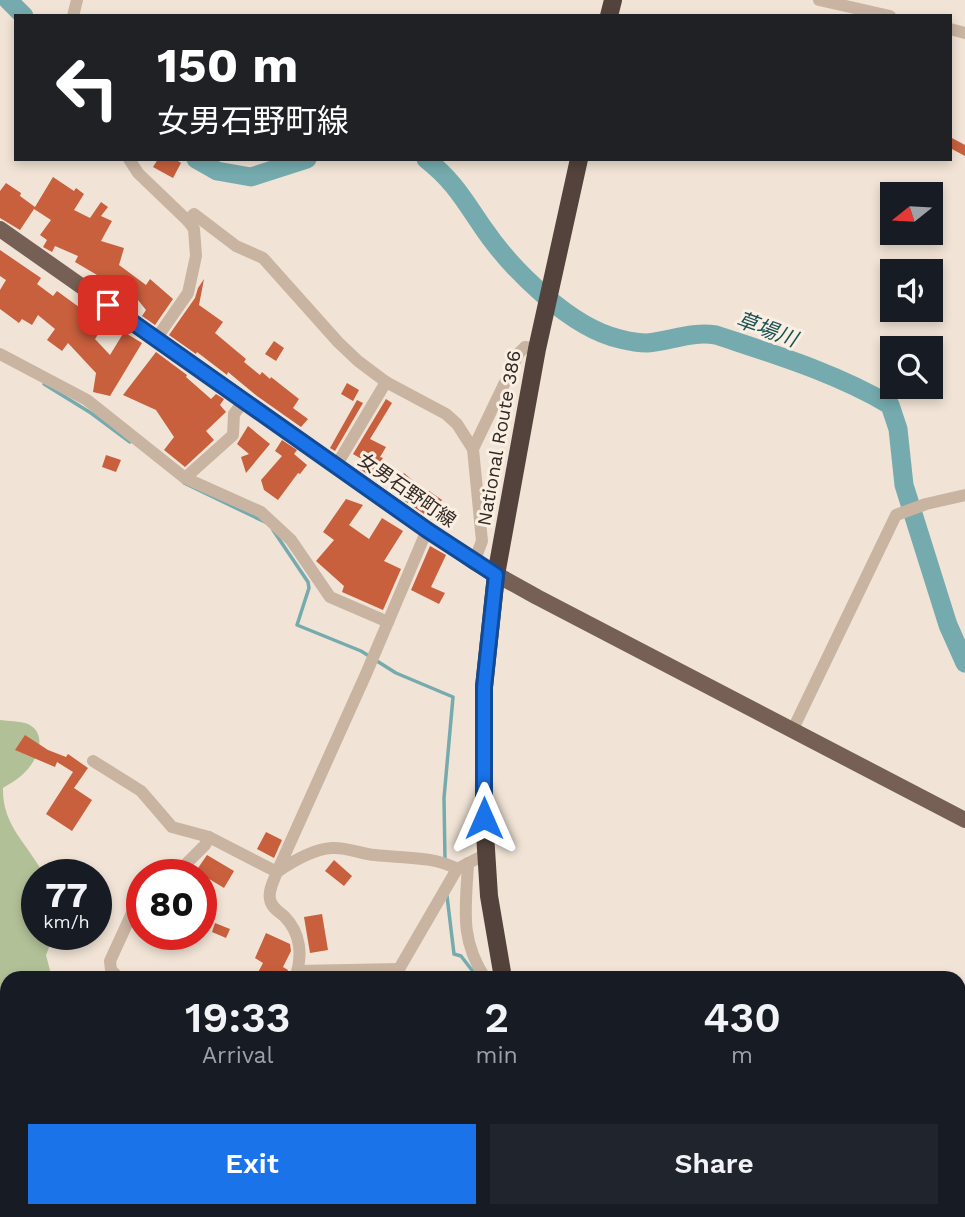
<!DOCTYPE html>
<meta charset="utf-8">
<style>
:root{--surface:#171b24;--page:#20242c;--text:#f1f3f6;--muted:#9ea1a6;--accent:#1a73e8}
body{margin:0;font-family:"Work Sans","Noto Sans JP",sans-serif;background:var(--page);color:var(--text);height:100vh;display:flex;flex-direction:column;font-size:26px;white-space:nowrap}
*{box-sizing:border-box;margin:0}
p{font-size:23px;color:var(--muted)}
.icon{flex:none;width:38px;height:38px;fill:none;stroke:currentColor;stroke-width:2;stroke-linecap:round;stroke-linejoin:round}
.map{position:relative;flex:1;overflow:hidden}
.details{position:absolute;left:0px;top:971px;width:966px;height:247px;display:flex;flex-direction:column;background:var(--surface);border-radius:21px 21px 0 0;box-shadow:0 4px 10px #0003}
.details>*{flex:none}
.banner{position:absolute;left:14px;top:14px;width:938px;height:147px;border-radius:0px;box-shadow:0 4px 10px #0003;background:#202124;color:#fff;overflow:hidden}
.needle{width:46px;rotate:252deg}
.buttons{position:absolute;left:880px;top:182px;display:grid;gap:14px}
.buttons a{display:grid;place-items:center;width:63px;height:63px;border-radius:0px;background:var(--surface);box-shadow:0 4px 10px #0003;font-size:35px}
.speed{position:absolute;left:21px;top:859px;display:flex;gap:14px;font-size:35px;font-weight:700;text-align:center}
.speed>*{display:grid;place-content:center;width:91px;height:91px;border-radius:50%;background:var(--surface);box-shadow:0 4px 10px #0003;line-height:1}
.speed small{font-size:18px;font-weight:400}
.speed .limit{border:10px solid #d22;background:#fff;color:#111}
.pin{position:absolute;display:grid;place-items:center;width:60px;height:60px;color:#fff;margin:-30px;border-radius:14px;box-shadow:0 4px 10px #0006}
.me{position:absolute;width:77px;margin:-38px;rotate:0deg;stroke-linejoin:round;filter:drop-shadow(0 0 5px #0008)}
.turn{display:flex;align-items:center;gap:24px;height:147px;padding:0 28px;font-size:32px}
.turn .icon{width:91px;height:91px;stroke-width:2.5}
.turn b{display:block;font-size:49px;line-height:60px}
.eta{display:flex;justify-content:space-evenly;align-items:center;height:119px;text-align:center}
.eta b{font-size:42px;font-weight:600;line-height:49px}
.primary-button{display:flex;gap:14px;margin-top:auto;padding:14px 28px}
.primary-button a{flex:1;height:80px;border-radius:0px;background:var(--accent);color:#fff;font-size:28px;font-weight:600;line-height:80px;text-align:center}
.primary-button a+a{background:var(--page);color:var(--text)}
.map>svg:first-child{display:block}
.green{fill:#b2c097}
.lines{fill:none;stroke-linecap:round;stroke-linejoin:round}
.stream{stroke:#75abae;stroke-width:3.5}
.river{stroke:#75abae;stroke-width:19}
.building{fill:#c85f3d}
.minor{stroke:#c9b4a2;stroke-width:12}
.major{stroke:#766055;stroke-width:16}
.highway{stroke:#54433c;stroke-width:18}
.route-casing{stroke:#114b97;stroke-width:18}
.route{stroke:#1a73e8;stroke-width:12}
.labels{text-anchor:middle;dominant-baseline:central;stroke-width:6;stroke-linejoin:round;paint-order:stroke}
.street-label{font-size:19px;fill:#332925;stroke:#f9efe2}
.water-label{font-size:21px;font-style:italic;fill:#1a5155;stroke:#f9efe2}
</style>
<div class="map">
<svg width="965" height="1217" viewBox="0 0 965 1217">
<rect width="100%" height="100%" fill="#f1e4d6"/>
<path class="green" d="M0 720C8 721 20 721 28 724 50 735 36 763 22 775 17 780 9 784 3 788 2 826 28 844 44 875H37V934L54 935 46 955 52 978H7V1211H98L99 1217H0Z"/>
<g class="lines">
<g class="stream">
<polyline points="44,384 91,413 130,442"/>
<polyline points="184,483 265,522"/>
<polyline points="273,530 308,582 309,588 297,625 361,651 396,673 453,697 444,798 445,860"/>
<polyline points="447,896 454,954 461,956 478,978"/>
</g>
<g class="river">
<polyline points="8,0 24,16"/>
<polyline points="196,159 217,171 251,177 307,159"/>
<path d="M426 159C454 181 464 200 484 229 512 270 571 328 620 339 628 341 639 343 647 343 671 341 691 331 716 335 776 355 836 373 890 405L898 429 904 485 948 625 965 663"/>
</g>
</g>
<g class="building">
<polygon points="950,137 965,145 965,156 950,148"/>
<polygon points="158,159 175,159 181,163 173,178 153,167"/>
<polygon points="53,177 74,191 76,188 84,194 74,210 90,218 101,202 108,207 101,216 112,221 101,241 124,248 119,265 146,285 150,279 173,299 155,325 142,316 146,310 134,295 129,302 96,278 97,275 75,262 78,256 55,246 52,252 43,247 47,240 40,235 51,220 34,209 20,230 0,218 0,191 6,183 21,193 20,196 35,207"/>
<polygon points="0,250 41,278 37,284 53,296 57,291 83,310 85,307 106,322 95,339 110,355 124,332 142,343 110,396 93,392 96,373 68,343 62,351 47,340 55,329 38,315 32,325 22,319 19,323 0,309 0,290 6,280 0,276"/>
<polygon points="204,279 199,305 223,322 215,333 246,359 244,362 260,375 262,372 270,379 271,377 299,399 293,408 308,419 301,427 257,396 228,372 227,375 197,352 196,354 169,335 195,298 198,288"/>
<polygon points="274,341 284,348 276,361 265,354"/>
<polygon points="156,352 187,375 186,377 211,399 216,394 224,399 220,405 226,412 206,431 214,440 185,467 164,450 174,437 156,410 123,395"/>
<polygon points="347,383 359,390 353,401 341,394"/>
<polygon points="386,399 392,403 370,439 386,447 380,457 383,458 370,476 360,469 365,461 353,454"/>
<polygon points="357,400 363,403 335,451 330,448"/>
<polygon points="248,426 270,444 246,473 241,457 249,454 237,444"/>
<polygon points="282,440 297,450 294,454 307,465 300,474 298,473 278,500 264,490 261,480 282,456 275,451"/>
<polygon points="106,455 121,460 116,472 102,467"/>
<polygon points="404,473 427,493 429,491 442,500 430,518 405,501 407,499 393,487"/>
<polygon points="346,499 363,505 349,525 369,539 382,518 403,531 384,561 401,569 383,610 342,592 344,586 316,561 334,540 323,532"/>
<polygon points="430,546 446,555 431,587 445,593 439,604 411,590"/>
<polygon points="25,735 48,750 66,757 68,754 88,768 74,788 92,800 72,831 46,814 73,772 57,762 55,767 15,750"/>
<polygon points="266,832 282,840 274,858 257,849"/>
<polygon points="207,855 234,871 224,888 196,871"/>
<polygon points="334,860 352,876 344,886 325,871"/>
<polygon points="322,914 328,950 310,953 304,917"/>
<polygon points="215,923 230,929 226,938 212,932"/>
<polygon points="266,933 290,944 291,951 283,967 288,970 286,978 255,978 263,963 255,958"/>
</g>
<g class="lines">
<g class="minor">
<polyline points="819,0 890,16"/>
<polyline points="73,16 77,0"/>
<polyline points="950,29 965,33"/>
<polyline points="129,159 138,173 188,221 194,229 196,256 188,293 156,339"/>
<polyline points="188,221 194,214 236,246 263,258 338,342 358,361 386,382 446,414 457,424 473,449"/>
<polyline points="0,354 87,400 185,478 261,512 291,540 330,597 388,622"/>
<polyline points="336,466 386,382"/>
<polyline points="185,478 233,435 234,414 244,401"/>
<polyline points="474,562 482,541 473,449 519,353 525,347 537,349"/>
<polyline points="793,729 896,515 926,504 965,495"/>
<polyline points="93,761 141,791 172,827 209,837 277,872"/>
<path d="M468 863C466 908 459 938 485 978"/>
<path d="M277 872C293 861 313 849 332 848 347 847 361 854 375 855 401 858 434 856 457 869"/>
<polyline points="175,875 205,845 209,837"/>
<polyline points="399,969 457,869 486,854"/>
<polyline points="298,971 399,969 400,978"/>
<polyline points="119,978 111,970 110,961 132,913 142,902"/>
<path d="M295 978C303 956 301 933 284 916 278 911 271 907 270 899 268 891 274 880 277 872L366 674 427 530"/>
<polyline points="304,1211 306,1217"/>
</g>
<g class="major">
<polyline points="0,229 474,562 537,597 965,820"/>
<polyline points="558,1217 569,1211"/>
</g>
<g class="highway">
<polyline points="609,16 613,0"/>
<polyline points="503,978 489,896 484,818 484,687 496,575 537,349 579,159"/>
<polyline points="579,1211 583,1217"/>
</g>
</g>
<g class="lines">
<defs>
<polyline id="route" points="108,305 427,530 496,575 484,687 484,818"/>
</defs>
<use href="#route" class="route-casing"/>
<use href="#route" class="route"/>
</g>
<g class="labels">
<g class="street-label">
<text transform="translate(499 438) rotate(-80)">National Route 386</text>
<text transform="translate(407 490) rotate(35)">女男石野町線</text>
</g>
<g class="water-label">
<text transform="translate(767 329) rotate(20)">草場川</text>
</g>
</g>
</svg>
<div class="buttons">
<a><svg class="needle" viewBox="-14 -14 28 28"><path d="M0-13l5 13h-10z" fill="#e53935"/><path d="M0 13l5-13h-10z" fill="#9ea1a6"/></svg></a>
<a><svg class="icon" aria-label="sound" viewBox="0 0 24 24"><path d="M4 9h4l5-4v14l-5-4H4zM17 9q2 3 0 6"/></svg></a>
<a><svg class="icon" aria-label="search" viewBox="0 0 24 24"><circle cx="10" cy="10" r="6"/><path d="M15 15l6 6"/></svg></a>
</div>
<div class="speed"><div>77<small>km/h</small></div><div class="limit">80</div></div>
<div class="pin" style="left:108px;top:305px;background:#d93025"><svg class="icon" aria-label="arrive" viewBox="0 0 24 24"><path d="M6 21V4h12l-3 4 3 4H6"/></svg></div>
<svg class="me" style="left:484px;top:818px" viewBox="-20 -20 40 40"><path d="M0-17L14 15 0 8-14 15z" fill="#1a73e8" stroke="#fff" stroke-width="4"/></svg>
<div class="banner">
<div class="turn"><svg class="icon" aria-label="left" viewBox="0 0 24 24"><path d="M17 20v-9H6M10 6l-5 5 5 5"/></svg><div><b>150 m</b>女男石野町線</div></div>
</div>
<section class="details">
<div class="eta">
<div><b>19:33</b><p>Arrival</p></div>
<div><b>2</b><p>min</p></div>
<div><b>430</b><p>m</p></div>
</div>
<div class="primary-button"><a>Exit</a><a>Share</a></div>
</section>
</div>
